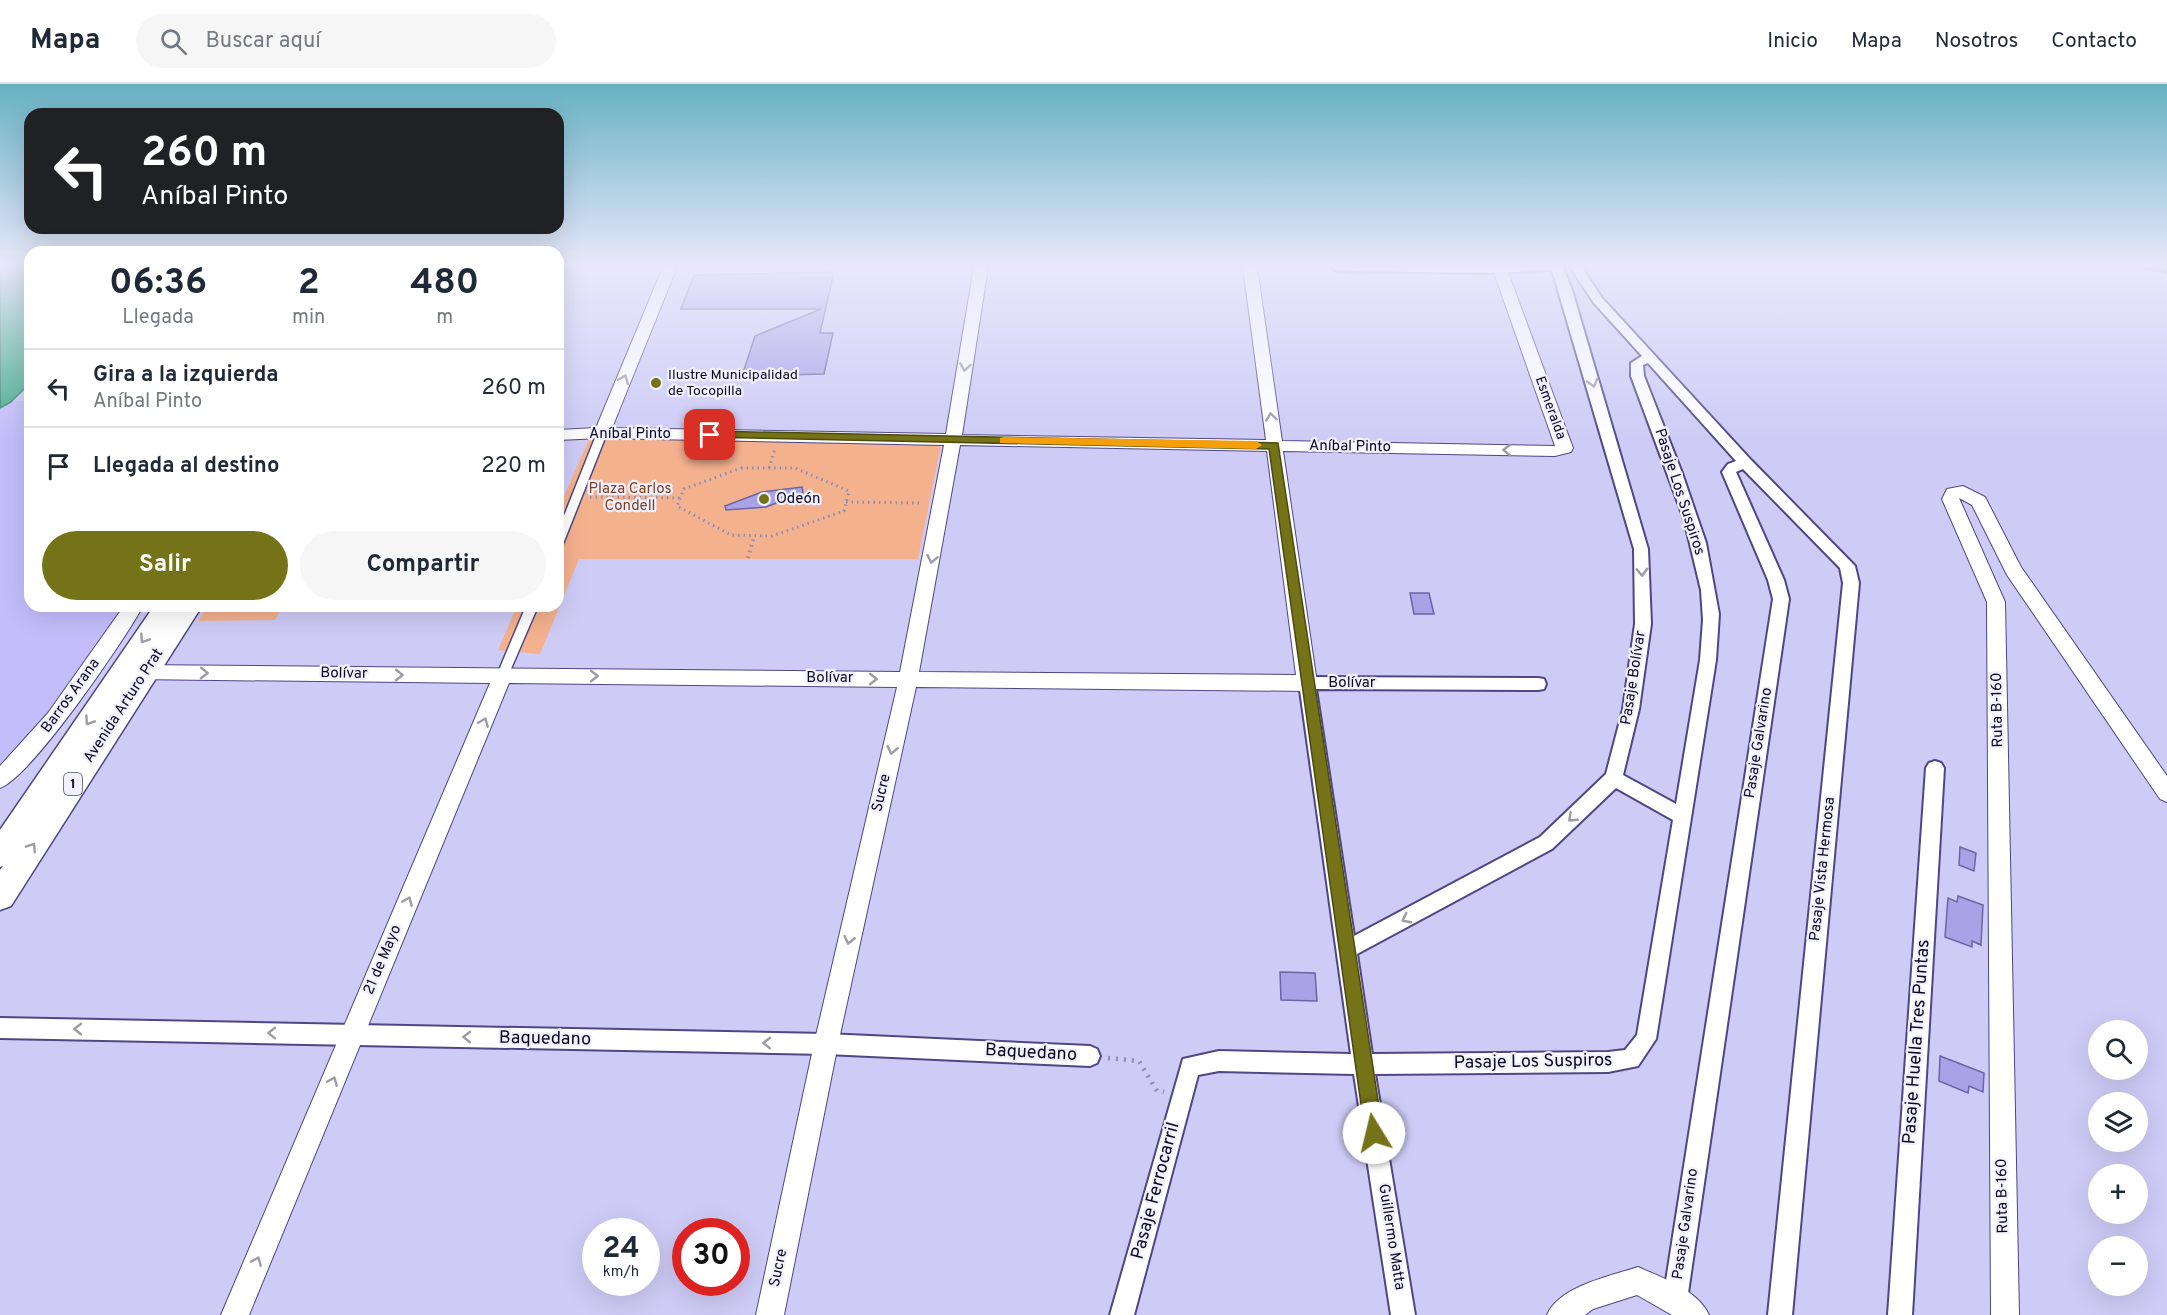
<!DOCTYPE html>
<html lang="es">
<meta charset="utf-8">
<style>
:root{--surface:#fff;--page:#f6f6f7;--text:#1f2937;--muted:#747a83;--line:#e0e1e3;--accent:#757317}
body{margin:0;font-family:Overpass,sans-serif;background:var(--page);color:var(--text);height:100vh;display:flex;flex-direction:column;font-size:22px;white-space:nowrap}
*{box-sizing:border-box;margin:0}
p{font-size:20px;color:var(--muted)}
.icon{flex:none;width:33px;height:33px;fill:none;stroke:currentColor;stroke-width:2;stroke-linecap:round;stroke-linejoin:round}
.map{position:relative;flex:1;overflow:hidden}
.drawer{position:absolute;left:24px;top:162px;width:540px;height:366px;display:flex;flex-direction:column;background:var(--surface);border-radius:18px;box-shadow:0 6px 24px #0002}
.drawer>*{flex:none}
.top-card{position:absolute;left:24px;top:24px;width:540px;height:126px;border-radius:18px;box-shadow:0 6px 24px #0002;background:#202124;color:#fff;overflow:hidden}
.tools{position:absolute;left:2088px;top:936px;display:grid;gap:12px}
.tools a{display:grid;place-items:center;width:60px;height:60px;border-radius:50%;background:var(--surface);box-shadow:0 6px 24px #0002;font-size:30px}
.speed{position:absolute;left:582px;top:1134px;display:flex;gap:12px;font-size:30px;font-weight:700;text-align:center}
.speed>*{display:grid;place-content:center;width:78px;height:78px;border-radius:50%;background:var(--surface);box-shadow:0 6px 24px #0002;line-height:1}
.speed small{font-size:15px;font-weight:400}
.speed .limit{border:9px solid #d22;background:#fff;color:#111}
.pin{position:absolute;display:grid;place-items:center;width:51px;height:51px;color:#fff;margin:-26px;border-radius:12px;box-shadow:0 3px 9px #0006}
.me{position:absolute;width:66px;margin:-33px;rotate:351deg;stroke-linejoin:round;filter:drop-shadow(0 0 4px #0008)}
.turn{display:flex;align-items:center;gap:21px;height:126px;padding:0 18px;font-size:27px}
.turn .icon{width:78px;height:78px;stroke-width:2.5}
.turn b{display:block;font-size:42px;line-height:51px}
.eta{display:flex;justify-content:space-evenly;align-items:center;height:102px;text-align:center}
.eta b{font-size:36px;font-weight:700;line-height:42px}
.cta{display:flex;gap:12px;margin-top:auto;padding:12px 18px}
.cta a{flex:1;height:69px;border-radius:36px;background:var(--accent);color:#fff;font-size:24px;font-weight:700;line-height:69px;text-align:center}
.cta a+a{background:var(--page);color:var(--text)}
ul{padding:0;list-style:none}
li{display:flex;align-items:center;gap:18px;height:78px;padding:0 18px;border-top:2px solid var(--line)}
li div{flex:1}
li b{display:block;font-size:22px}
li em{font-style:normal}
header{display:flex;align-items:center;gap:36px;box-sizing:border-box;height:84px;padding:0 30px;background:var(--surface);border-bottom:2px solid var(--line)}
header strong{font-size:28px}
nav{display:flex;gap:33px;margin-inline-start:auto;font-size:21px}
.search{width:420px;height:54px;background:var(--page);display:flex;align-items:center;gap:15px;box-sizing:border-box;padding:0 21px;border-radius:33px;color:var(--muted);font-size:22px}
.map>svg:first-child{display:block}
.built{fill:#c3bdfb}
.green{fill:#f4b18e}
.water{fill:#43ac8a;stroke:#327a6a;stroke-width:1.5}
.lines{fill:none;stroke-linecap:round;stroke-linejoin:round}
.stream{stroke:#327a6a;stroke-width:4.5}
.building{fill:#a9a2e7;stroke:#6c64a4;stroke-width:1.5}
.pedestrian-casing{stroke:#4f4683;stroke-width:3}
.minor-casing{stroke:#4f4683;stroke-width:4}
.tertiary-casing{stroke:#4f4683;stroke-width:2}
.trunk-casing{stroke:#4f4683;stroke-width:3}
.path-far2{stroke:#908cb1;stroke-width:3;stroke-dasharray:1.5 4;stroke-linecap:butt}
.path-far1{stroke:#908cb1;stroke-width:4;stroke-dasharray:1.5 4.5;stroke-linecap:butt}
.path{stroke:#908cb1;stroke-width:4.5;stroke-dasharray:2 6;stroke-linecap:butt}
.pedestrian{fill:#fff;fill-rule:evenodd}
.minor{fill:#fff;fill-rule:evenodd}
.tertiary{fill:#fff;fill-rule:evenodd}
.trunk{fill:#fff;fill-rule:evenodd}
.oneway{stroke:#9d9ca5}
.route{fill:#757317;stroke:#4c4b0f;stroke-width:1.5}
.slow{fill:#f59e0b}
.poi-dot{fill:#757317;stroke:#f0f0fe;stroke-width:2}
.labels{text-anchor:middle;dominant-baseline:central;stroke-width:4.5;stroke-linejoin:round;paint-order:stroke}
.far-poi-label{font-size:14px;fill:#0b071e;stroke:#f0f0fe;text-anchor:start}
.far-street-label{font-size:14px;fill:#0b071e;stroke:#f0f0fe}
.shield{fill:#f0f0fe;stroke:#504d61;stroke-width:1.5}
.shield-label{font-size:14px;font-weight:bold;fill:#0b071e}
.street-label{font-size:15px;fill:#0b071e;stroke:#f0f0fe}
.park-label{font-size:15px;fill:#7e3f1a;stroke:#f0f0fe}
.poi-label{font-size:15px;fill:#0b071e;stroke:#f0f0fe;text-anchor:start}
.near-street-label{font-size:18px;fill:#0b071e;stroke:#f0f0fe}
</style>
<header>
<strong>Mapa</strong>
<div class="search"><svg class="icon" aria-label="search" viewBox="0 0 24 24"><circle cx="10" cy="10" r="6"/><path d="M15 15l6 6"/></svg>Buscar aquí</div>
<nav><a>Inicio</a><a>Mapa</a><a>Nosotros</a><a>Contacto</a></nav>
</header>
<div class="map">
<svg width="2167" height="1231" viewBox="0 0 2167 1231">
<rect width="100%" height="100%" fill="#cecbf6"/>
<polygon class="built" points="30,316 30,522 124,522 64,609 15,669 0,681 0,324 11,318"/>
<g class="green">
<polygon points="590,353 942,357 918,475 579,475 540,570 498,566 517,522 558,522 558,426"/>
<polygon points="207,522 283,522 275,536 198,537"/>
</g>
<polygon class="water" points="0,183 30,183 30,299 11,318 0,324"/>
<g class="lines">
<polyline class="stream" points="2139,183 2167,187"/>
</g>
<g class="building">
<polygon points="834,188 820,249 833,249 824,290 742,292 755,252 821,225 681,225 694,191"/>
<polygon points="802,403 803,409 766,423 726,426 725,422 762,408"/>
<polygon points="1410,509 1429,509 1434,530 1414,530"/>
<polygon points="1960,763 1976,769 1974,787 1959,781"/>
<polygon points="1958,812 1983,821 1981,861 1972,857 1972,863 1945,853 1948,814 1957,818"/>
<polygon points="1280,888 1315,889 1317,917 1281,916"/>
<polygon points="1940,972 1984,989 1983,1008 1969,1002 1968,1009 1939,997"/>
</g>
<g class="lines">
<defs>
<g id="pedestrian">
<polygon points="602,346 607,349 563,460 558,464 558,447 597,349"/>
<polygon points="526,522 538,522 507,594 499,594 497,591"/>
</g>
<g id="minor">
<path d="M1331 183H1563L1572 206 1648 465 1651 540 1639 625 1623 691 1676 720 1700 576 1703 536 1701 506 1684 435 1631 292V279L1642 272 1594 219 1570 183H1582L1602 214 1751 376 1855 482 1859 499 1792 1231H1768L1843 499 1840 484 1743 385 1736 388 1784 496 1789 515 1687 1216 1683 1224 1675 1228 1667 1224 1663 1216 1773 515 1768 496 1722 388 1728 380 1736 377 1648 279 1643 281 1644 292 1682 389 1706 459 1719 530 1716 576 1656 955 1638 982 1608 988 1375 990 1415 1231H1391L1354 990 1219 987 1198 991 1134 1231H1110L1183 975 1219 967 1351 970 1299 599 1301 595 1307 593 1538 594 1544 595 1546 600 1544 605 1538 606 1316 605 1354 852 1540 753 1606 690 1623 625 1635 540 1634 465 1552 186 1499 189 1337 187ZM1616 704 1673 736 1637 951 1625 966 1608 968 1372 970 1357 870 1552 765Z"/>
<polygon points="1935,677 1941,679 1944,684 1912,1231 1888,1231 1926,684 1929,679"/>
<polygon points="0,934 826,950 1090,962 1097,965 1100,972 1097,979 1090,982 826,970 0,954"/>
</g>
<g id="tertiary">
<path d="M663 183H677L612 344 946 350 974 183H988L962 351 1266 356 1243 183H1257L1282 357 1555 362 1492 183H1506L1573 364 1571 368 1555 372 1283 367 1317 599 1314 604 1307 607 916 603 838 960 784 1231H756L814 960 897 603 509 599 249 1231H221L490 599 133 595 126 593 123 588 126 583 133 581 900 588 944 361 602 354 558 356V346L596 344ZM960 361 1267 367 1296 591 919 588Z"/>
<polygon points="1963,402 1985,413 2021,483 2167,692 2167,718 2160,715 2007,491 1972,421 1959,414 2005,518 2019,1231 1991,1231 1987,518 1942,415 1947,405"/>
<path d="M124 522H143C124 557 32 692 0 704V682L48 629Z"/>
<path d="M1638 1183C1661 1193 1699 1207 1709 1231H1672L1637 1211 1593 1225 1585 1231H1547C1559 1202 1611 1192 1638 1183Z"/>
</g>
<polygon id="trunk" points="154,522 202,522 11,822 0,826 0,786 3,782 0,783 0,746"/>
</defs>
<use href="#pedestrian" class="pedestrian-casing"/>
<use href="#minor" class="minor-casing"/>
<use href="#tertiary" class="tertiary-casing"/>
<use href="#trunk" class="trunk-casing"/>
<g class="path-far2">
<polygon points="741,384 795,384 849,407 844,427 772,452 731,451 677,422 684,405"/>
<polyline points="769,384 775,365"/>
<polyline points="590,413 681,414"/>
<polyline points="846,418 923,419"/>
<polyline points="753,457 754,452"/>
</g>
<polyline class="path-far1" points="748,474 753,456"/>
<polyline class="path" points="1108,974 1139,977 1157,1007 1164,1008"/>
<use href="#pedestrian" class="pedestrian"/>
<use href="#minor" class="minor"/>
<use href="#tertiary" class="tertiary"/>
<use href="#trunk" class="trunk"/>
</g>
<defs><path id="oneway-chevron" d="M-2-3.5L2.5 0L-2 3.5" fill="none" stroke-width="1.6" stroke-linecap="round" stroke-linejoin="round" transform="scale(1.5)"/></defs>
<g class="oneway">
<use href="#oneway-chevron" transform="translate(965 283) rotate(99)"/>
<use href="#oneway-chevron" transform="translate(624 295) rotate(-68)"/>
<use href="#oneway-chevron" transform="translate(1593 299) rotate(74)"/>
<use href="#oneway-chevron" transform="translate(1271 333) rotate(-98)"/>
<use href="#oneway-chevron" transform="translate(1507 366) rotate(-179)"/>
<use href="#oneway-chevron" transform="translate(932 475) rotate(102)"/>
<use href="#oneway-chevron" transform="translate(1642 488) rotate(88)"/>
<use href="#oneway-chevron" transform="translate(144 555) rotate(124)"/>
<use href="#oneway-chevron" transform="translate(204 589) rotate(1)"/>
<use href="#oneway-chevron" transform="translate(399 591) rotate(1)"/>
<use href="#oneway-chevron" transform="translate(594 592)"/>
<use href="#oneway-chevron" transform="translate(873 595)"/>
<use href="#oneway-chevron" transform="translate(89 637) rotate(124)"/>
<use href="#oneway-chevron" transform="translate(484 638) rotate(-67)"/>
<use href="#oneway-chevron" transform="translate(892 666) rotate(103)"/>
<use href="#oneway-chevron" transform="translate(1572 734) rotate(137)"/>
<use href="#oneway-chevron" transform="translate(32 763) rotate(-57)"/>
<use href="#oneway-chevron" transform="translate(408 817) rotate(-67)"/>
<use href="#oneway-chevron" transform="translate(1406 835) rotate(152)"/>
<use href="#oneway-chevron" transform="translate(849 856) rotate(103)"/>
<use href="#oneway-chevron" transform="translate(78 945) rotate(-179)"/>
<use href="#oneway-chevron" transform="translate(272 949) rotate(-179)"/>
<use href="#oneway-chevron" transform="translate(467 953) rotate(-179)"/>
<use href="#oneway-chevron" transform="translate(767 959) rotate(-179)"/>
<use href="#oneway-chevron" transform="translate(333 997) rotate(-67)"/>
<use href="#oneway-chevron" transform="translate(257 1177) rotate(-67)"/>
</g>
<linearGradient id="sky" x2="0" y2="1"><stop stop-color="#66b1c2"/><stop offset="0.51" stop-color="#e9e8fb"/><stop offset="1" stop-color="#e9e8fb" stop-opacity="0"/></linearGradient>
<rect width="2167" height="356" fill="url(#sky)"/>
<polygon class="route" points="710,347 1278,359 1383,1049 1380,1055 1374,1058 1368,1055 1365,1049 1269,365 706,353 706,348"/>
<polygon class="slow" points="1004,353 1256,357 1262,361 1256,365 1000,359 1000,354"/>
<g class="poi-dot">
<circle cx="656" cy="299" r="6"/>
<circle cx="764" cy="415" r="6"/>
</g>
<g class="labels">
<g class="far-poi-label">
<text x="668" y="291">Ilustre Municipalidad<tspan x="668" dy="16">de Tocopilla</tspan></text>
</g>
<g class="far-street-label">
<text transform="translate(1550 324) rotate(70)">Esmeralda</text>
</g>
<rect class="shield" x="64" y="689" width="18" height="22" rx="4.5"/>
<g class="shield-label">
<text x="73" y="700">1</text>
</g>
<g class="street-label">
<text x="630" y="350">Aníbal Pinto</text>
<text transform="translate(1350 363) rotate(1)">Aníbal Pinto</text>
<text transform="translate(1679 408) rotate(72)">Pasaje Los Suspiros</text>
<text transform="translate(344 590) rotate(1)">Bolívar</text>
<text x="830" y="594">Bolívar</text>
<text transform="translate(1634 594) rotate(-81)">Pasaje Bolívar</text>
<text x="1352" y="599">Bolívar</text>
<text transform="translate(71 612) rotate(-54)">Barros Arana</text>
<text transform="translate(124 622) rotate(-57)">Avenida Arturo Prat</text>
<text transform="translate(1998 626) rotate(-91)">Ruta B-160</text>
<text transform="translate(1759 659) rotate(-81)">Pasaje Galvarino</text>
<text transform="translate(882 709) rotate(-77)">Sucre</text>
<text transform="translate(1823 785) rotate(-84)">Pasaje Vista Hermosa</text>
<text transform="translate(383 876) rotate(-67)">21 de Mayo</text>
<text transform="translate(2003 1112) rotate(-91)">Ruta B-160</text>
<text transform="translate(1686 1140) rotate(-82)">Pasaje Galvarino</text>
<text transform="translate(1391 1153) rotate(81)">Guillermo Matta</text>
<text transform="translate(779 1184) rotate(-78)">Sucre</text>
</g>
<g class="park-label">
<text x="630" y="405">Plaza Carlos<tspan x="630" dy="17">Condell</tspan></text>
</g>
<g class="poi-label">
<text x="776" y="415">Odeón</text>
</g>
<g class="near-street-label">
<text transform="translate(545 955) rotate(1)">Baquedano</text>
<text transform="translate(1917 958) rotate(-86)">Pasaje Huella Tres Puntas</text>
<text transform="translate(1031 969) rotate(3)">Baquedano</text>
<text transform="translate(1533 978) rotate(-1)">Pasaje Los Suspiros</text>
<text transform="translate(1156 1107) rotate(-75)">Pasaje Ferrocarril</text>
</g>
</g>
</svg>
<div class="tools">
<a><svg class="icon" aria-label="search" viewBox="0 0 24 24"><circle cx="10" cy="10" r="6"/><path d="M15 15l6 6"/></svg></a>
<a><svg class="icon" aria-label="layers" viewBox="0 0 24 24"><path d="M12 4l9 5-9 5-9-5zM3 14l9 5 9-5"/></svg></a>
<a>+</a>
<a>−</a>
</div>
<div class="speed"><div>24<small>km/h</small></div><div class="limit">30</div></div>
<div class="pin" style="left:710px;top:351px;background:#d93025"><svg class="icon" aria-label="arrive" viewBox="0 0 24 24"><path d="M6 21V4h12l-3 4 3 4H6"/></svg></div>
<svg class="me" style="left:1374px;top:1049px" viewBox="-20 -20 40 40"><circle r="19" fill="#fff"/><path d="M0-13L10 11 0 6-10 11z" fill="#757317"/></svg>
<div class="top-card">
<div class="turn"><svg class="icon" aria-label="left" viewBox="0 0 24 24"><path d="M17 20v-9H6M10 6l-5 5 5 5"/></svg><div><b>260 m</b>Aníbal Pinto</div></div>
</div>
<section class="drawer">
<div class="eta">
<div><b>06:36</b><p>Llegada</p></div>
<div><b>2</b><p>min</p></div>
<div><b>480</b><p>m</p></div>
</div>
<ul>
<li><svg class="icon" aria-label="left" viewBox="0 0 24 24"><path d="M17 20v-9H6M10 6l-5 5 5 5"/></svg><div><b>Gira a la izquierda</b><p>Aníbal Pinto</p></div><em>260 m</em></li>
<li><svg class="icon" aria-label="arrive" viewBox="0 0 24 24"><path d="M6 21V4h12l-3 4 3 4H6"/></svg><div><b>Llegada al destino</b></div><em>220 m</em></li>
</ul>
<div class="cta"><a>Salir</a><a>Compartir</a></div>
</section>
</div>
